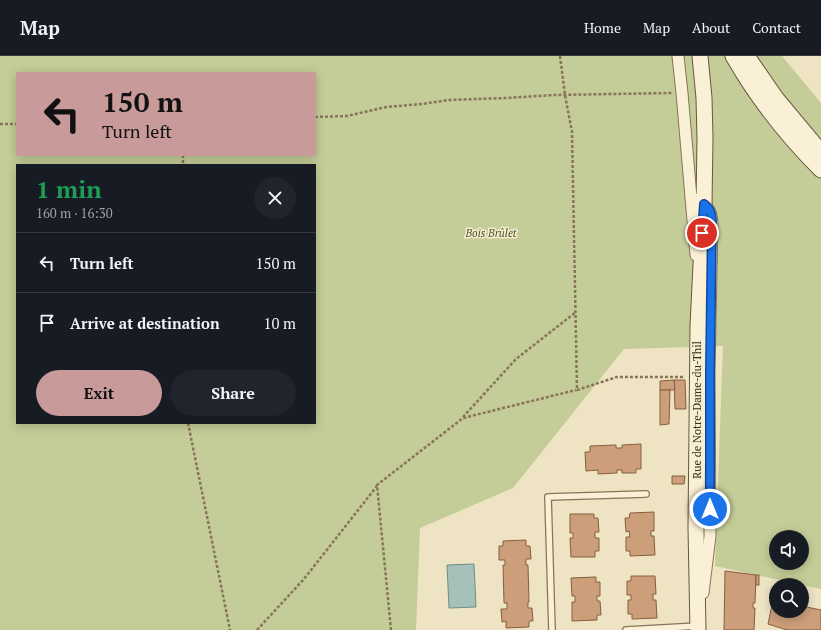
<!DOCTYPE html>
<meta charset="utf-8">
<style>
:root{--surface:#171b24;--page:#20242c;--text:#f1f3f6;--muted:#9ea1a6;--line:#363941;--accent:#c89a9a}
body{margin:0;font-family:"PT Serif",serif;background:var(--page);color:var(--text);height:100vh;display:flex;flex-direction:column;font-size:15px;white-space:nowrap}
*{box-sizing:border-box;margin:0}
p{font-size:13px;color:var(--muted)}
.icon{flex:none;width:22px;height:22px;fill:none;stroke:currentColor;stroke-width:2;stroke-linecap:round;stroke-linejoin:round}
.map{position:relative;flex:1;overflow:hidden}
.drawer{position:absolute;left:16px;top:108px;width:300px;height:260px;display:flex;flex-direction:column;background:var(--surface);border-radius:0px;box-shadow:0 2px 10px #0003}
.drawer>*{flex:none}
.hud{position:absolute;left:16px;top:16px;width:300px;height:84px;border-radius:0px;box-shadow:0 2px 10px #0003;background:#c89a9a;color:#111;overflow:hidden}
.buttons{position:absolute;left:769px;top:474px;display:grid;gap:8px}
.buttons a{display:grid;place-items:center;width:40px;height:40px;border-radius:50%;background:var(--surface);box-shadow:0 2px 10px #0003;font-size:20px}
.pin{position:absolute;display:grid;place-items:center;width:34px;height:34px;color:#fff;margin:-17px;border:2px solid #fff;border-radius:50%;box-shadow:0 1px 4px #0007}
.me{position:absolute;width:44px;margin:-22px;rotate:0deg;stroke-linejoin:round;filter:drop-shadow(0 0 3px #0008)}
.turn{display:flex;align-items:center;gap:14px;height:84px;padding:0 20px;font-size:18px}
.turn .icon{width:52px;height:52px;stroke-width:2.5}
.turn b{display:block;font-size:28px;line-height:34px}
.round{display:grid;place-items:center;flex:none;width:42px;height:42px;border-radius:21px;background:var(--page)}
.summary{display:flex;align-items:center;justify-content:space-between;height:68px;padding:0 20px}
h1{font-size:24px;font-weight:600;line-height:30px;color:#1e9e55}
.action{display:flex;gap:8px;margin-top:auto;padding:8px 20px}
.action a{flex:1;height:46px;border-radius:24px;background:var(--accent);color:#111;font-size:16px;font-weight:600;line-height:46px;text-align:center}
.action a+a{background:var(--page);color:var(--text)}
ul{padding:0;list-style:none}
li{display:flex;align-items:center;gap:12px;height:60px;padding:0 20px;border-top:1px solid var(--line)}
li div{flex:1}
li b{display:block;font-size:15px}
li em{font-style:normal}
header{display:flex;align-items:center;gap:24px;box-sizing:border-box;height:56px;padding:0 20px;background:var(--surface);border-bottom:1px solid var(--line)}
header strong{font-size:19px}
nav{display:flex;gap:22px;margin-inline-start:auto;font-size:14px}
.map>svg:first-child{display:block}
.green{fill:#c4cc97;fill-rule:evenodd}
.water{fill:#a5c1ba;stroke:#6c8f87}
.building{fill:#cc9e79;stroke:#875e40}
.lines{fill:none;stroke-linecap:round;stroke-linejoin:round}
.service-casing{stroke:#88745a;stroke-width:8}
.minor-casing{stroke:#88745a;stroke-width:13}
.secondary-casing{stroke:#6a553d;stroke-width:17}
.path{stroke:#88745a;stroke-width:2.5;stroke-dasharray:3 2;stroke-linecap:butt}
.service{stroke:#f9f0d6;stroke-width:5.5}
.minor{stroke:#f9f0d6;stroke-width:11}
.secondary{stroke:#f9f0d6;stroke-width:15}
.route-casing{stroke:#114b97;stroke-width:10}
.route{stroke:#1a73e8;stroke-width:7}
.labels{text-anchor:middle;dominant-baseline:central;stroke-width:3;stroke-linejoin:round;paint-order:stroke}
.park-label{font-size:11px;font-style:italic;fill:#475424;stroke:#f5ecd2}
.street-label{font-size:11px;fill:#382b1e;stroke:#f5ecd2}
</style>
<header>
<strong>Map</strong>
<nav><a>Home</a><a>Map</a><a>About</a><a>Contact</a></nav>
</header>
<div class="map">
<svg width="821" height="574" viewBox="0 0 821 574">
<rect width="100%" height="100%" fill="#eee3c3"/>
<path class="green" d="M0 0H782L821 47V533L715 510 723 290 624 293 513 432 420 472 416 574H0ZM17 17H315V99H17ZM17 109H315V367H17ZM776 481H802V507H776Z"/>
<polygon class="water" points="474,508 476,551 449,552 447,509"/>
<g class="building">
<polygon points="674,324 685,324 686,353 675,353"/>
<polygon points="674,324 675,334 660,334 660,325"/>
<polygon points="660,334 670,334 669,368 660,369"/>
<polygon points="641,388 641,413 636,413 636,417 622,417 622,414 617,414 617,417 598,418 598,414 586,415 585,396 590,396 590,390 616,389 616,392 622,392 622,389"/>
<polygon points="672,420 685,420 684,428 672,428"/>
<polygon points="654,456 654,475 651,475 651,480 654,480 655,499 630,500 630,495 626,495 626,481 630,481 629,475 626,476 625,462 629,462 630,457"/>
<polygon points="570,458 594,458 594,462 598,462 599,476 595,476 595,482 599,482 599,495 595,495 595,501 571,501 570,482 573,482 573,477 570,477"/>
<polygon points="526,484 526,490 530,490 531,503 526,503 526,509 528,509 529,546 528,546 528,552 532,552 533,565 529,565 529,571 506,572 506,565 502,566 501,553 507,553 507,547 504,547 503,509 505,509 505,504 499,504 499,490 503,490 503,485"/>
<polygon points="725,515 756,519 755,547 753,547 753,552 755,552 754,574 724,574"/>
<rect x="756" y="519" width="3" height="10"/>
<polygon points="631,520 655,520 656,538 653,538 653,544 656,544 657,562 632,563 632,558 628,558 628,544 631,544 631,539 627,539 627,525 631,525"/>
<polygon points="596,521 596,526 600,526 600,540 597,540 597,545 600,545 601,559 597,559 597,564 572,565 572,546 575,546 575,540 572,540 571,522"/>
<polygon points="773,544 776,544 776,555 802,555 802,550 821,554 821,574 787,574 768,568"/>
</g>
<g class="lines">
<defs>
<g id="service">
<polyline points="552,574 548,441 646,438"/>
<polyline points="626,574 698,570"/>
</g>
<g id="minor">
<polyline points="678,0 682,37 696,199"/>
<path d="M691 141C705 149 711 150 712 167L709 315 710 480 703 537"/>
</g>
<g id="secondary">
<path d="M733 0C757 42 787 80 821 114"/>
<polyline points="747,0 776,42 821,96"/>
<polyline points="698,574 696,472 698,270 704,148 705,82 704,42 700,0"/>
</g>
</defs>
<use href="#service" class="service-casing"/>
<use href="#minor" class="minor-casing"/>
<use href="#secondary" class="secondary-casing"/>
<g class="path">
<polyline points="560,0 565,39 572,76 577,334 617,321 685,321"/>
<polyline points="315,61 347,60 386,51 422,48 448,44 506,42 554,39 672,37"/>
<polyline points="0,68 17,68"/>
<polyline points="183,99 183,109"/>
<polyline points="463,361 516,303 576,256"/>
<polyline points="188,367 230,574"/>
<polyline points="257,574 304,523 377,430"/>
<polyline points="391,574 377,429 463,362 576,334"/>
</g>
<use href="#service" class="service"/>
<use href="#minor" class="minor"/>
<use href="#secondary" class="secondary"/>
</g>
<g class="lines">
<defs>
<path id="route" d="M702 177 704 148C711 153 712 159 712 167L710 315V453"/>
</defs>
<use href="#route" class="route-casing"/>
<use href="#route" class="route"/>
</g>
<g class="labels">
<g class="park-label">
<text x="491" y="177">Bois Brûlet</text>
</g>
<g class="street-label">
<text transform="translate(697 354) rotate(-90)">Rue de Notre-Dame-du-Thil</text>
</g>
</g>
</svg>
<div class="buttons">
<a><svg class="icon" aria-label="sound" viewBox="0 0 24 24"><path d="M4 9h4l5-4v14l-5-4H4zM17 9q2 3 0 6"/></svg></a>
<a><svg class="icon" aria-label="search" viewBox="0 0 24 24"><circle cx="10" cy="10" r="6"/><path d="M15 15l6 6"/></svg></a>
</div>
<div class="pin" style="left:702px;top:177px;background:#d93025"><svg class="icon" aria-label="arrive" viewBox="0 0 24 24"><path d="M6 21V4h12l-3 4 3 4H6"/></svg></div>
<svg class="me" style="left:710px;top:453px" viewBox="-20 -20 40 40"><circle r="17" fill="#1a73e8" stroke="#fff" stroke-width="3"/><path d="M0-11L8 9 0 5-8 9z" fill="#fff"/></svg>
<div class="hud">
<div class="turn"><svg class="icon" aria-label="left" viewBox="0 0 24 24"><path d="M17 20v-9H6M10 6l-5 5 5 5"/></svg><div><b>150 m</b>Turn left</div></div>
</div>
<section class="drawer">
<div class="summary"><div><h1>1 min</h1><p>160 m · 16:30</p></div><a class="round"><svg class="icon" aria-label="close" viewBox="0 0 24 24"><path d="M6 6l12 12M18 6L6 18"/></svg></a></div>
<ul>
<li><svg class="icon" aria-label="left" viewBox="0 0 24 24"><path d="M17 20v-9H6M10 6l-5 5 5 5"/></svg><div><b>Turn left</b></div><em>150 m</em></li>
<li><svg class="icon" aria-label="arrive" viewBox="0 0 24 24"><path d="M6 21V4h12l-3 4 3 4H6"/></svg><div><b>Arrive at destination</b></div><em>10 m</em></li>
</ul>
<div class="action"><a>Exit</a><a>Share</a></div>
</section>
</div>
